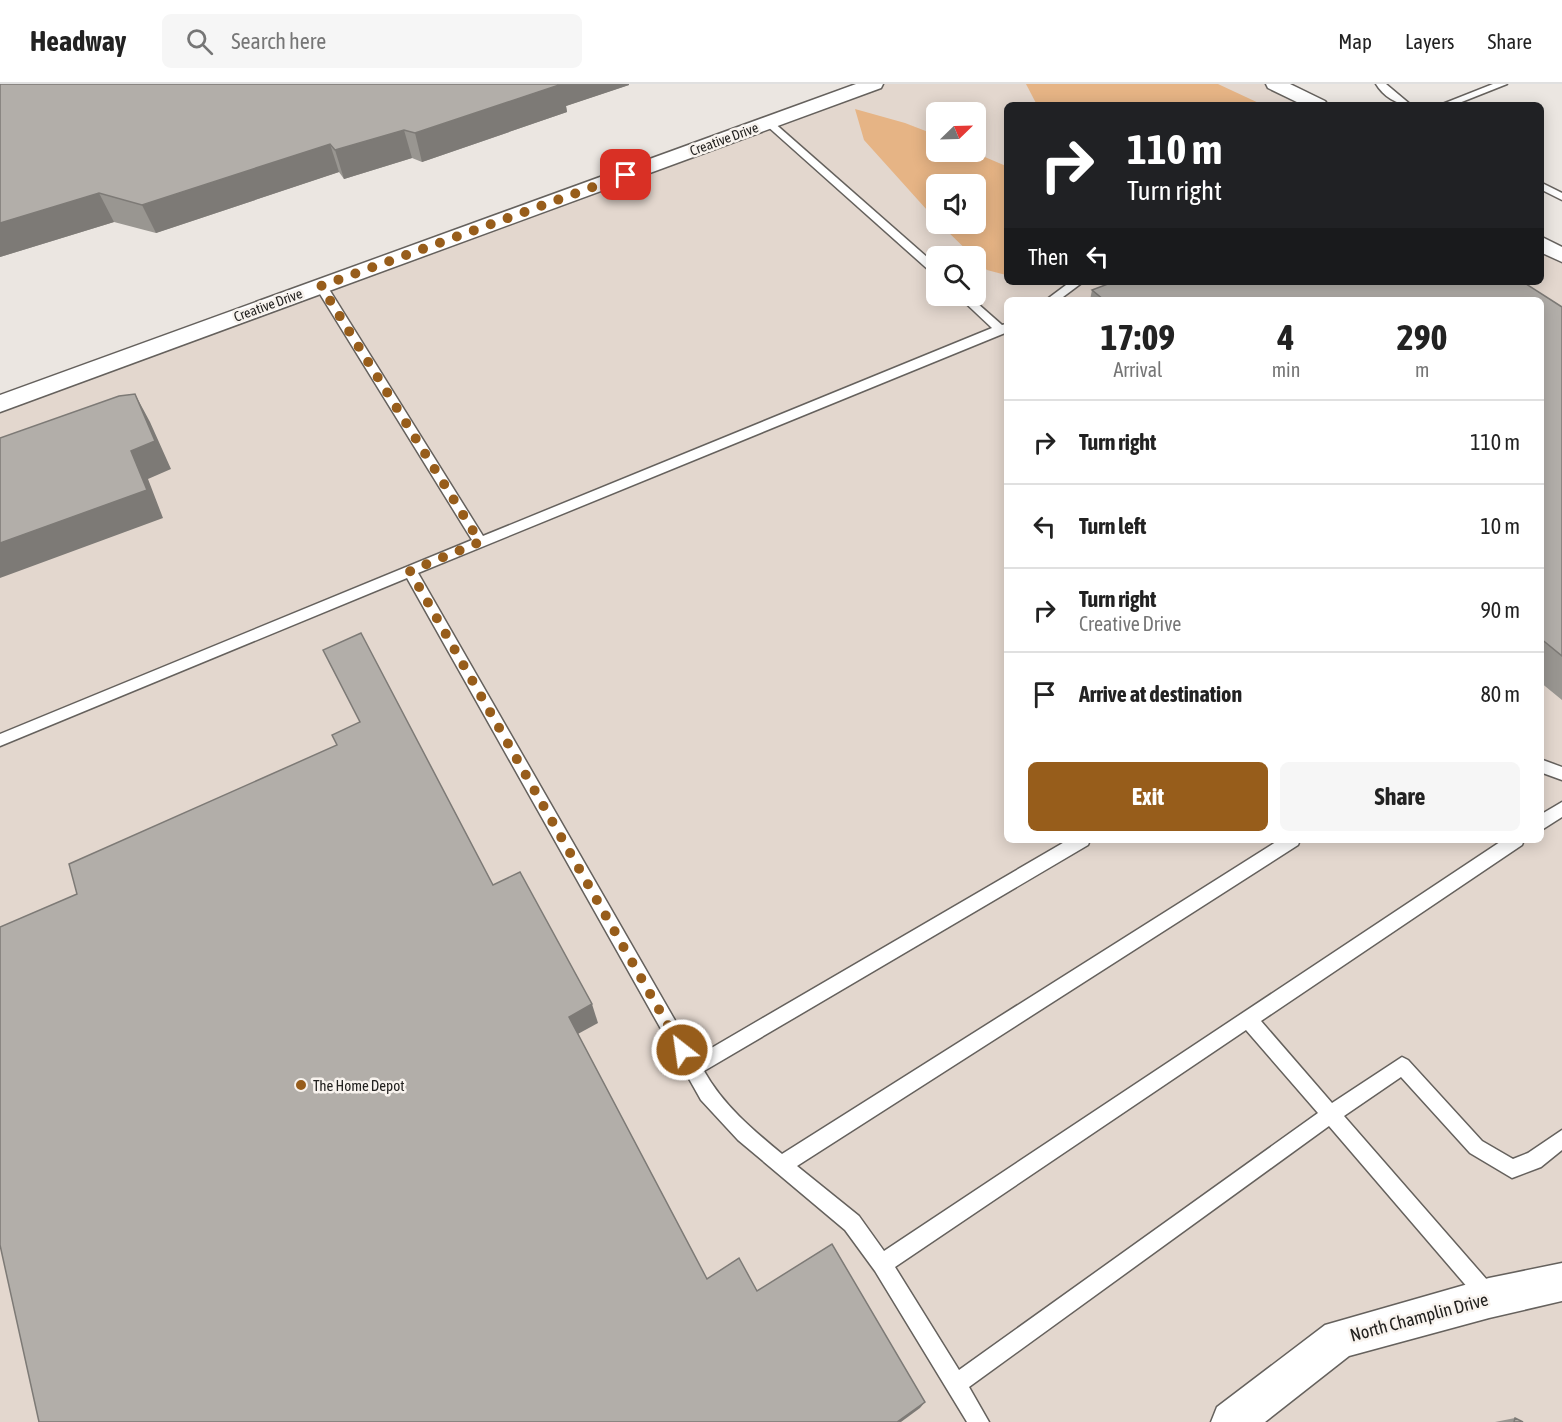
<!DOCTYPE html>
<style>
:root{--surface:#fff;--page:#f6f6f6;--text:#222;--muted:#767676;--line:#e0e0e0;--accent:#975d1b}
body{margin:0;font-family:"Asap Condensed",sans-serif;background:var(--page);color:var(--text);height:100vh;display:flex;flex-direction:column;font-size:22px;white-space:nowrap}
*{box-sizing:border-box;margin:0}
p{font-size:20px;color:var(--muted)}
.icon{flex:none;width:33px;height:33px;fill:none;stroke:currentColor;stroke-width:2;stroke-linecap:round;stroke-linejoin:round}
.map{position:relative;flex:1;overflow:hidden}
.panel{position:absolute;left:1004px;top:213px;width:540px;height:546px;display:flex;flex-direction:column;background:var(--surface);border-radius:9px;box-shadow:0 3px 15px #0003}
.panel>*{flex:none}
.hud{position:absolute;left:1004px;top:18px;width:540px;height:183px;border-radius:9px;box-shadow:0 3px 15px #0003;background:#202124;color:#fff;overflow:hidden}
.needle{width:39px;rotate:67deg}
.tools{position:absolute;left:926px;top:18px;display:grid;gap:12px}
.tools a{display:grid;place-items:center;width:60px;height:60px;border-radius:9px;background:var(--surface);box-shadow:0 3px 15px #0003;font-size:30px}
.pin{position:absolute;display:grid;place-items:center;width:51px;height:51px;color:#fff;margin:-26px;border-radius:12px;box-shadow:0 3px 9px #0006}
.me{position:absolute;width:66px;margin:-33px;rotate:330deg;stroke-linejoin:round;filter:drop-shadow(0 0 4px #0008)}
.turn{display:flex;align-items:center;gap:21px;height:126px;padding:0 24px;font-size:27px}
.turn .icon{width:78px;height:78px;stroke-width:2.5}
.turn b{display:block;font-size:42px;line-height:51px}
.then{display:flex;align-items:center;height:57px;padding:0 24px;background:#0003;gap:12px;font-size:22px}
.eta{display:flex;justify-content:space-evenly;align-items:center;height:102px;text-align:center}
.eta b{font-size:36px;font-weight:700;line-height:42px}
.action{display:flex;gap:12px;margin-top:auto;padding:12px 24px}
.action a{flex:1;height:69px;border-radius:9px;background:var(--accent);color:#fff;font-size:24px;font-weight:700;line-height:69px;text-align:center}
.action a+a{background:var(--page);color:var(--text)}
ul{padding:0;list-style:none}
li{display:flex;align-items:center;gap:18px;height:84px;padding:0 24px;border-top:2px solid var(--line)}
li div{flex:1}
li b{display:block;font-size:22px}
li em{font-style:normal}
header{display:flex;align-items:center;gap:36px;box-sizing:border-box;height:84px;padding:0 30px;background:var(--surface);border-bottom:2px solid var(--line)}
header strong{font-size:28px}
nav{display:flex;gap:33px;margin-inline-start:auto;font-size:21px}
.search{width:420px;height:54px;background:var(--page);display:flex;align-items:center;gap:15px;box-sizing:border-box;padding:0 21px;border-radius:9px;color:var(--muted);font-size:22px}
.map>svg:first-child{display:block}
.built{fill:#e3d7ce;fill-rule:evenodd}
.green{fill:#e6b485}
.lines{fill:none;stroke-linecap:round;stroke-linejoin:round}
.service-casing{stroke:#65615d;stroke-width:3}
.minor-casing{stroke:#65615d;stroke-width:3}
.service{fill:#fff;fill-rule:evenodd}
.minor{fill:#fff;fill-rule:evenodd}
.wall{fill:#999691}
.shaded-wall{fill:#7d7a76}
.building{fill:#b2aea9;stroke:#7d7a76;stroke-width:1.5}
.route{stroke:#975d1b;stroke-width:10;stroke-dasharray:0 18}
.poi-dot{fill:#975d1b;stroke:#f8f3ee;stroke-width:2}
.labels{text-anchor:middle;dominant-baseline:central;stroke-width:5;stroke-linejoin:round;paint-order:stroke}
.far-street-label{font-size:14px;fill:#22211f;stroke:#f8f3ee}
.poi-label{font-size:15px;fill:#22211f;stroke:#f8f3ee;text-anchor:start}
.near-street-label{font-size:18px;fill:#22211f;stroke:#f8f3ee}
</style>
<header>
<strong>Headway</strong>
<div class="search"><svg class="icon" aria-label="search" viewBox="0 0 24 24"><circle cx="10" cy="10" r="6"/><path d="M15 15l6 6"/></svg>Search here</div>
<nav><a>Map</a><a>Layers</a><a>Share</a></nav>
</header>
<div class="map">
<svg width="1562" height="1338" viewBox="0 0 1562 1338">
<rect width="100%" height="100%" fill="#ebe6e1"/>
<path class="built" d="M874 0H1275L1318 21H1006V198H1540L1541 158 1562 172V1338H0V320ZM936 28H975V68H936ZM936 100H975V140H936ZM936 172H975V212H936ZM1006 216H1540V756H1006Z"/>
<g class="green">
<polygon points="1026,0 1218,0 1263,21 1037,21"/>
<polygon points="855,25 905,39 936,51 936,68 973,68 1006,82 1006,191 987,186 940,140 975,140 975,100 936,100 936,136 864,56"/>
</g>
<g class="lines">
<defs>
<g id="service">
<path d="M1376 0H1386L1411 21C1397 21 1383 12 1376 0Z"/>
<polygon points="1493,0 1507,0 1454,21 1440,21"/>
<polygon points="766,37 772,37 936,181 936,190 932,189 766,41"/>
<polygon points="1540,98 1562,109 1562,116 1540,105"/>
<polygon points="1070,198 1083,198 1059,216 1046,216"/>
<path d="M321 199 327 202 483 452 992 244 958 212H969L1002 241 1006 240 1005 249 418 489 696 973 1068 756H1090L1088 761 704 987C723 1021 753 1046 782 1070L1279 756H1300L1298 761 797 1082 859 1132 884 1167 1503 756H1524L1522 761 1261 937 1332 1019 1402 973 1408 976 1482 1057 1513 1075 1528 1069 1562 1046V1066L1541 1083 1512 1094 1470 1069 1401 993 1344 1032 1495 1205 1498 1212 1495 1219 1488 1222 1481 1219 1329 1042 969 1303 989 1338H967L875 1187 845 1146 738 1056 701 1016 407 494 0 662V650L472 456 315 202ZM1246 946 1318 1029 959 1286 895 1183Z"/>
<polygon points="1540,675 1562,683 1562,696 1540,688"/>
<polygon points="1562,718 1562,733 1540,747 1540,731"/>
</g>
<g id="minor">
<polygon points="856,0 883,0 881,4 0,328 0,311"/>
<polygon points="1266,0 1290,0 1325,17 1328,21 1303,21 1268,4"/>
<polygon points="1540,152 1562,163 1562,178 1540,168"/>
<polygon points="1562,1179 1562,1217 1489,1234 1349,1272 1265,1338 1211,1338 1217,1323 1325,1241 1489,1194"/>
</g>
</defs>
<use href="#service" class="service-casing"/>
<use href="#minor" class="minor-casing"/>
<use href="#service" class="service"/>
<use href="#minor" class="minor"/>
</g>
<g class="wall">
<polygon points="0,0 629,1 566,22 567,28 422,78 412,74 344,95 339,88 156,149 114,138 0,173"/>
<polygon points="1113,198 1523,198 1562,223 1562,616 1540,598 1540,216 1090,216 1092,206"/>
<polygon points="1515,1334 1523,1338 1495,1338"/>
</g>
<g class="shaded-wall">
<polygon points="560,0 629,0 629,1 566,22 567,28 422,78 415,49"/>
<polygon points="404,46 412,74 344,95 335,66"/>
<polygon points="330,60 339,88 156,149 142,121"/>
<polygon points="99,109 114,138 0,173 0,139"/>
<polygon points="135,310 150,338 171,385 148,395 163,434 0,494 0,459 131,367"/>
<polygon points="592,920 598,939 576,951 569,933"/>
<polygon points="925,1318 920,1324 901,1338 897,1338"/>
</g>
<g class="building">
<polygon points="0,0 562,0 415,49 404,46 335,66 330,60 142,121 99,109 0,139"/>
<polygon points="1113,198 1523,198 1562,223 1562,572 1540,554 1540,216 1103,216 1104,216 1092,206"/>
<polygon points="135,310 155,357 131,367 147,406 0,459 0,354 119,312"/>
<polygon points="361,549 493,801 520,788 592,920 569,933 707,1195 739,1174 757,1207 832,1160 925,1318 897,1338 39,1338 0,1161 0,843 77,810 69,780 337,661 332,651 360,638 323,566"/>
<polygon points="1515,1334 1523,1338 1514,1338"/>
</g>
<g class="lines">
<polyline class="route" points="626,91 321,202 480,458 410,487 682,966"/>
</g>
<circle class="poi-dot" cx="301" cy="1001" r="6"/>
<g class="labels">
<g class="far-street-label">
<text transform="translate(724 55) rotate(-20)">Creative Drive</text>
<text transform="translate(268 221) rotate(-20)">Creative Drive</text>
</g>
<g class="poi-label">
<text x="313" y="1001">The Home Depot</text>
</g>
<g class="near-street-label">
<text transform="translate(1419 1233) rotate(-15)">North Champlin Drive</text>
</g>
</g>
</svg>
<div class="tools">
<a><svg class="needle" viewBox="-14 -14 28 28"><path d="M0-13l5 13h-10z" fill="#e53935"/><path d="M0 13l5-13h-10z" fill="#767676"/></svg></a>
<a><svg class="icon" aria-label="sound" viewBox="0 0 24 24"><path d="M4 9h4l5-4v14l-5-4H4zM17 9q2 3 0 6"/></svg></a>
<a><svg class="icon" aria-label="search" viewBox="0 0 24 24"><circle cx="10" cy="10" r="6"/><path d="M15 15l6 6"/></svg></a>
</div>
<div class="pin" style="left:626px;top:91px;background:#d93025"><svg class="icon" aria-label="arrive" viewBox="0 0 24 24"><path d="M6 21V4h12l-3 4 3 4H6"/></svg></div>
<svg class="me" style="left:682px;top:966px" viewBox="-20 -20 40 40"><circle r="17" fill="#975d1b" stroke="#fff" stroke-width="3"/><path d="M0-11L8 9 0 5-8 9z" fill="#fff"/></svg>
<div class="hud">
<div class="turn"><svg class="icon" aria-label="right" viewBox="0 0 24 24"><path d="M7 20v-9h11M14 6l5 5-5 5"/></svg><div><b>110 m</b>Turn right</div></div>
<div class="then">Then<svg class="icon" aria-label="left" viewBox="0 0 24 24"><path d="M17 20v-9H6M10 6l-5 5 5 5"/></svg></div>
</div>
<section class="panel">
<div class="eta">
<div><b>17:09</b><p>Arrival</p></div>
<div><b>4</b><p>min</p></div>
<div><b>290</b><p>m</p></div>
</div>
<ul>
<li><svg class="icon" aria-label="right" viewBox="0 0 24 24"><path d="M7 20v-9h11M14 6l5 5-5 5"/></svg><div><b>Turn right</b></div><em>110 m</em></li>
<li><svg class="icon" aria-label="left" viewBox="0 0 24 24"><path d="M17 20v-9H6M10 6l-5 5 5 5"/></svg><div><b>Turn left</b></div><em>10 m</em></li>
<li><svg class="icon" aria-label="right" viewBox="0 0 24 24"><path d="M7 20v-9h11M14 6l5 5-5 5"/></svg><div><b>Turn right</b><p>Creative Drive</p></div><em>90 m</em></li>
<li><svg class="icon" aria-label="arrive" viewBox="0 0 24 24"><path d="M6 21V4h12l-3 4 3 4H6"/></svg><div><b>Arrive at destination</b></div><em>80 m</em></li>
</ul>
<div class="action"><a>Exit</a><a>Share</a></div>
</section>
</div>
